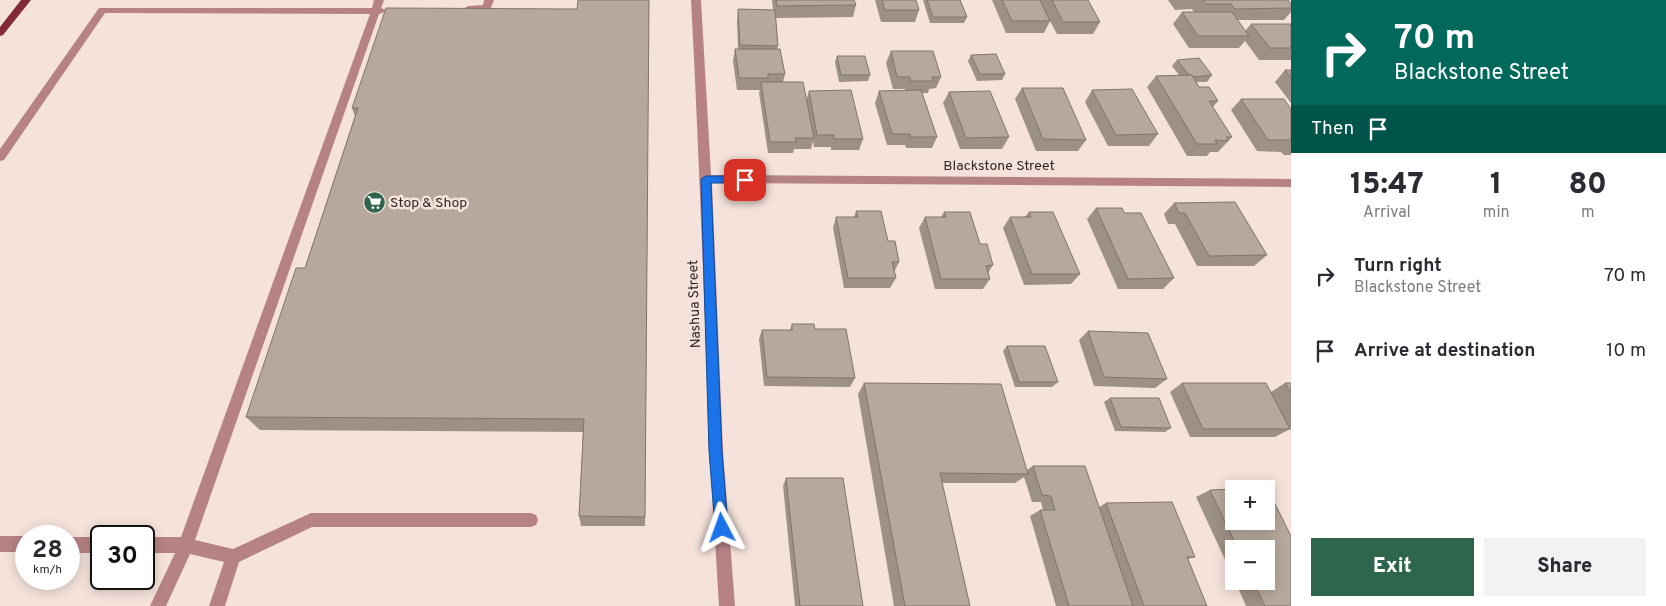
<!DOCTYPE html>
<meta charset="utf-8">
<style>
:root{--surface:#fff;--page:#f2f2f3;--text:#2b2b33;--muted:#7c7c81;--accent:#2d654d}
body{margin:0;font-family:Overpass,sans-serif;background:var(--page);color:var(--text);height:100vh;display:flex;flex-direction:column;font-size:19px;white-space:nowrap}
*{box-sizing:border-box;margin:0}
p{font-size:16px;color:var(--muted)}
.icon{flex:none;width:28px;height:28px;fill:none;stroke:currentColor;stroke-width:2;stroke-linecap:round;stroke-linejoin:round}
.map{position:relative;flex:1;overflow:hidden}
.drawer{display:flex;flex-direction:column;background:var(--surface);width:375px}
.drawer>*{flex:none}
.banner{background:#00695c;color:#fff;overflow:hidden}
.fabs{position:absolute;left:1225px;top:480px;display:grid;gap:10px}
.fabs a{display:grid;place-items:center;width:50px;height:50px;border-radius:0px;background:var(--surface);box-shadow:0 2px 12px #0003;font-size:25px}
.speed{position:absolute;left:15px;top:525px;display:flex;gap:10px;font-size:25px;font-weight:700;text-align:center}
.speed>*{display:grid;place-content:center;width:65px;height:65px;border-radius:50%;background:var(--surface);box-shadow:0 2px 12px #0003;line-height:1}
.speed small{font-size:12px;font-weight:400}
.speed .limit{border:2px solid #111;border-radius:8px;background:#fff;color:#111}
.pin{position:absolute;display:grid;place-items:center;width:42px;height:42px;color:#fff;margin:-21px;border-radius:10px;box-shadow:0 2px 8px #0006}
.me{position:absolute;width:55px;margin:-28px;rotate:356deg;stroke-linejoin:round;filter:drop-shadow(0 0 4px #0008)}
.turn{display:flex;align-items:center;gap:18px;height:105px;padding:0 20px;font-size:22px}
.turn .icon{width:65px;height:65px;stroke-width:2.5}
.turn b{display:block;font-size:35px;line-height:42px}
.then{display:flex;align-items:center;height:48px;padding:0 20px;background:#0003;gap:10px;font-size:19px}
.eta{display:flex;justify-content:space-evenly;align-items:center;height:85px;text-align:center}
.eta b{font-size:30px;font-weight:800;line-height:35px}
.button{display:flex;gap:10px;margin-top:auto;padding:10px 20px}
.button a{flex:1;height:58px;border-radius:0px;background:var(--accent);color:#fff;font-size:20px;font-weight:800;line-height:58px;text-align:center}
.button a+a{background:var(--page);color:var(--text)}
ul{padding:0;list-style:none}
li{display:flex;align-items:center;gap:15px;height:75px;padding:0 20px}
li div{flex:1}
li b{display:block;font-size:19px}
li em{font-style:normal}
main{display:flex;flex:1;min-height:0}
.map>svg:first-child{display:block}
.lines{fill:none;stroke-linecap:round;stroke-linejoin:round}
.minor{fill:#b68285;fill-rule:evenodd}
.major{fill:#822a38;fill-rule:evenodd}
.wall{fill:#9d9086}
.building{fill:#b6a89c;stroke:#7f766d}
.route{fill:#1a73e8;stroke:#114b97}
.labels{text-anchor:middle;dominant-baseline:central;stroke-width:5;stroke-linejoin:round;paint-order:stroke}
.street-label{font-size:14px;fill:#2e2725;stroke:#f5e2db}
.poi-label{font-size:14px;fill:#2e2725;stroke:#f5e2db;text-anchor:start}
</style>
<main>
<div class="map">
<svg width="1291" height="606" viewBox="0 0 1291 606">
<rect width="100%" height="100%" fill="#f5e2db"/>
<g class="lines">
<g class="minor">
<polygon points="374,0 384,0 381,8 388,11 379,14 195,540 233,549 311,513 531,513 536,515 538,520 536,525 531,527 312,527 239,562 225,606 209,606 224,562 190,554 166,606 150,606 175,553 144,553 144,537 181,537 370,14 105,13 4,160 0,161 0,149 99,8 372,8"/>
<polygon points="484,0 494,0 490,10 468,12 463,9 468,6 483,5"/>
<path d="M691 0H701L711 175 1291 179V187L712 183 723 451 735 606H719C706 404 702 202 691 0Z"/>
<rect x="0" y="536" width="26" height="16"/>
<rect x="69" y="537" width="32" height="16"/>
</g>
<polygon class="major" points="21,0 31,0 3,35 0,36 0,27"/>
</g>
<g class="wall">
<polygon points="649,0 645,526 581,526 579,516 583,432 260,430 246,417 305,268 355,116 352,108 577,9"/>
<polygon points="772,0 854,0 856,5 853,17 776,18 778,46 777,49 785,74 783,82 806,101 809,91 863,139 859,150 831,150 831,147 814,147 813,141 811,149 794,149 793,153 768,153 759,93 760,90 737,90 733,61 735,49 738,49 737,21 738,9 773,10"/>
<polygon points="875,0 916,0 919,10 915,22 881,22"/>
<polygon points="923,0 960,0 967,17 964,23 930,23"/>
<polygon points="992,0 1088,0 1100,22 1093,34 1057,34 1050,21 1044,33 1006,33"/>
<polygon points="1168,0 1203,0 1291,4 1291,12 1284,20 1237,20 1245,31 1251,24 1291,24 1291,60 1259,60 1245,41 1239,48 1189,48 1173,24 1182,12 1194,12 1192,9 1175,10"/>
<polygon points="891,51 941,77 936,88 929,89 928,93 922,93 937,137 932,148 906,148 905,145 887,145 875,103 879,91 906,91 905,89 893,89 886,63"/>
<polygon points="971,55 1005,74 1002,80 977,81 968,61"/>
<polygon points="837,56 870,75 868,81 839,82 835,62"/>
<polygon points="1177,60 1212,75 1207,82 1196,82 1199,87 1218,101 1213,107 1232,137 1218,152 1210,152 1207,156 1187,156 1147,87 1156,76 1179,75 1172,66"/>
<polygon points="1285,70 1291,70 1291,103 1275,82"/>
<polygon points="1022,88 1086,140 1078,151 1036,151 1015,99"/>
<polygon points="1092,90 1158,134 1149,146 1108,146 1085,102"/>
<polygon points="949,92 1009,137 1002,149 960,149 943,103"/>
<polygon points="1241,99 1291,109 1291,155 1284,155 1281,152 1257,151 1231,110"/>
<polygon points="1174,203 1267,255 1254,266 1197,266 1175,224 1168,224 1164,214"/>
<polygon points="1096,208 1124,213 1174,278 1163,289 1118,289 1087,219"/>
<polygon points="856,211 888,241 899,262 894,272 896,278 890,288 844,288 833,228 836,217 854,217"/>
<polygon points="944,212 980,244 993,265 988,273 990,279 983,289 935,289 919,228 925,217 941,217"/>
<polygon points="1029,212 1080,274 1071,284 1024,285 1003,228 1010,217 1025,217"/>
<polygon points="792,324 815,329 855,378 850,387 764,386 759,339 762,330 790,330"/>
<polygon points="1088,331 1167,379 1155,388 1094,386 1079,340"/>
<polygon points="1007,346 1058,382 1052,387 1015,387 1003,351"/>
<polygon points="864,383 1027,470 1033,466 1099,507 1106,503 1195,557 1188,559 1207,606 1056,606 1030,516 1040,510 1043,510 1041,502 1032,502 1024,477 1015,483 942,483 970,606 894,606 858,394"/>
<polygon points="1182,383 1271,392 1285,383 1291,383 1291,430 1290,429 1275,437 1190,437 1170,392"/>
<polygon points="1110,398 1171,428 1165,432 1115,431 1104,402"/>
<polygon points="786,478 863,606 795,606 783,486"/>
<polygon points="1267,488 1291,536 1291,606 1246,606 1235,581 1266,581 1266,549 1234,549 1234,579 1196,497 1210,490 1234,489 1234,521 1266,521 1266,489 1255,489"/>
</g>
<g class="building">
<polygon points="578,0 649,0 645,517 579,516 584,419 246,417 296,268 305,268 358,108 352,108 386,8 577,9"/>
<polygon points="776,0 854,0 856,5 777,6"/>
<polygon points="882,0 916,0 919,10 885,10"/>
<polygon points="927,0 960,0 967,17 933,17"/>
<polygon points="1002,0 1040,0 1050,21 1012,21"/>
<polygon points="1052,0 1088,0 1100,22 1063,22"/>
<polygon points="1203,0 1288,0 1291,4 1291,8 1235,9 1231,4 1206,4"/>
<polygon points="738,9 775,10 778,46 740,45"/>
<polygon points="1182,12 1232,12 1249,36 1198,36"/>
<polygon points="1251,24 1291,24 1291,48 1270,48"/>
<polygon points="735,49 780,49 785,74 768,74 768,78 739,78"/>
<polygon points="891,51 933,51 941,77 932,77 933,81 911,81 910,77 897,77"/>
<polygon points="996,54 1005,74 980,74 971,55"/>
<polygon points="837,56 865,56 870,75 841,75"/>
<polygon points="1199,58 1212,75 1193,77 1192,75 1189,75 1177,60"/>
<polygon points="1285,70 1291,70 1291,77"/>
<polygon points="1192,75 1199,87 1209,87 1218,101 1209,101 1232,137 1226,137 1228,141 1215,140 1217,144 1197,144 1156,76"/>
<polygon points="761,82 803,82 814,138 795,138 796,142 770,142"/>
<polygon points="1022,88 1063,88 1086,140 1043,139"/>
<polygon points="1132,89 1158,134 1116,135 1092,90"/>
<polygon points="851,90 863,139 834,139 834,135 817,135 809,91"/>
<polygon points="921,90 937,137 911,137 910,134 892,134 879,91"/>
<polygon points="990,91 1009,137 966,138 949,92"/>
<polygon points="1241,99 1284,99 1291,109 1291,140 1268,140"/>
<polygon points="1235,202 1267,255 1209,256 1185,213 1179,213 1174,203"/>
<polygon points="1096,208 1122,208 1124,213 1141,213 1174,278 1128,279"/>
<polygon points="856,211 881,211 888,241 895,241 899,262 892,262 896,278 848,278 836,217 858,217"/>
<polygon points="944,212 970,212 980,244 987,244 993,265 986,266 990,279 941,279 925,217 946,217"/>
<polygon points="1029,212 1053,212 1080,274 1032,274 1010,217 1031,217"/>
<polygon points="792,324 814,324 815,329 846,329 855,378 767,377 762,330 792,330"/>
<polygon points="1088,331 1148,333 1167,379 1104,377"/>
<polygon points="1007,346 1045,346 1058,382 1019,382"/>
<polygon points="864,383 1001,384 1028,474 940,473 970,606 905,606"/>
<polygon points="1182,383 1266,383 1290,429 1203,429"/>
<polygon points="1285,383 1291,383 1291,393"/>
<polygon points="1110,398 1159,398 1171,428 1121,427"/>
<polygon points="1033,466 1085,466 1133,606 1069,606 1040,510 1055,510 1051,496 1042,495"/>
<polygon points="786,478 843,478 863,606 800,606"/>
<polygon points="1267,488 1291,536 1291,606 1265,606 1253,581 1266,581 1266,549 1238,549 1210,490 1234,489 1234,521 1266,521 1266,489 1255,489"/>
<polygon points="1172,502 1195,557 1187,557 1207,606 1144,606 1106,503"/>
</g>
<polygon class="route" points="706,176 745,176 750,180 745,183 711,183 722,451 728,528 726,533 722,535 717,533 715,528 709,451 701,179"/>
<defs>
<symbol id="supermarket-disc" viewBox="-11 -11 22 22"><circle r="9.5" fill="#2d654d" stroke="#f5e2db"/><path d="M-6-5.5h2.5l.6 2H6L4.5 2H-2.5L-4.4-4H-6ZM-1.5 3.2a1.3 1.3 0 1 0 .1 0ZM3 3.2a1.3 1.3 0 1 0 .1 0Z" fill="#fff"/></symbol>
</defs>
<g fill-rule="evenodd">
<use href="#supermarket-disc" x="362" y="190" width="25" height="25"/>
</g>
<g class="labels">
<g class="street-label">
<text x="999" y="166">Blackstone Street</text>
<text transform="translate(695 304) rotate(-92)">Nashua Street</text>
</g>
<g class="poi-label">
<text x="390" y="203">Stop &amp; Shop</text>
</g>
</g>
</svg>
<div class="fabs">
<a>+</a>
<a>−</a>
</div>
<div class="speed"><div>28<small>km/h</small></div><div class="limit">30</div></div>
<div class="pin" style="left:745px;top:180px;background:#d93025"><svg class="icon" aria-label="arrive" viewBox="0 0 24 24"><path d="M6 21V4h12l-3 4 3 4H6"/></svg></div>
<svg class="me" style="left:722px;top:528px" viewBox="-20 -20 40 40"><path d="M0-17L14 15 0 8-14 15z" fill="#1a73e8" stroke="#fff" stroke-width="4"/></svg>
</div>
<section class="drawer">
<div class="banner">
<div class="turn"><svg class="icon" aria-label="right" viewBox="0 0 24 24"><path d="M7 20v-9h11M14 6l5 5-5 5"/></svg><div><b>70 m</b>Blackstone Street</div></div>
<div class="then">Then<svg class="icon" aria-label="arrive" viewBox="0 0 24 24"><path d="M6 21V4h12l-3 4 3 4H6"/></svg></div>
</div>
<div class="eta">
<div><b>15:47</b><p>Arrival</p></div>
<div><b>1</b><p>min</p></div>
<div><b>80</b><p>m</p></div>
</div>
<ul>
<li><svg class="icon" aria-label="right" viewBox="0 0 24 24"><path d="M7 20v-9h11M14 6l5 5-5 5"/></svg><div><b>Turn right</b><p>Blackstone Street</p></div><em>70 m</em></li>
<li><svg class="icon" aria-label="arrive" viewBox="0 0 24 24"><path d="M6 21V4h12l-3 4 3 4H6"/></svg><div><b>Arrive at destination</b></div><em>10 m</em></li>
</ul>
<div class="button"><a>Exit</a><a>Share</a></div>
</section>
</main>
